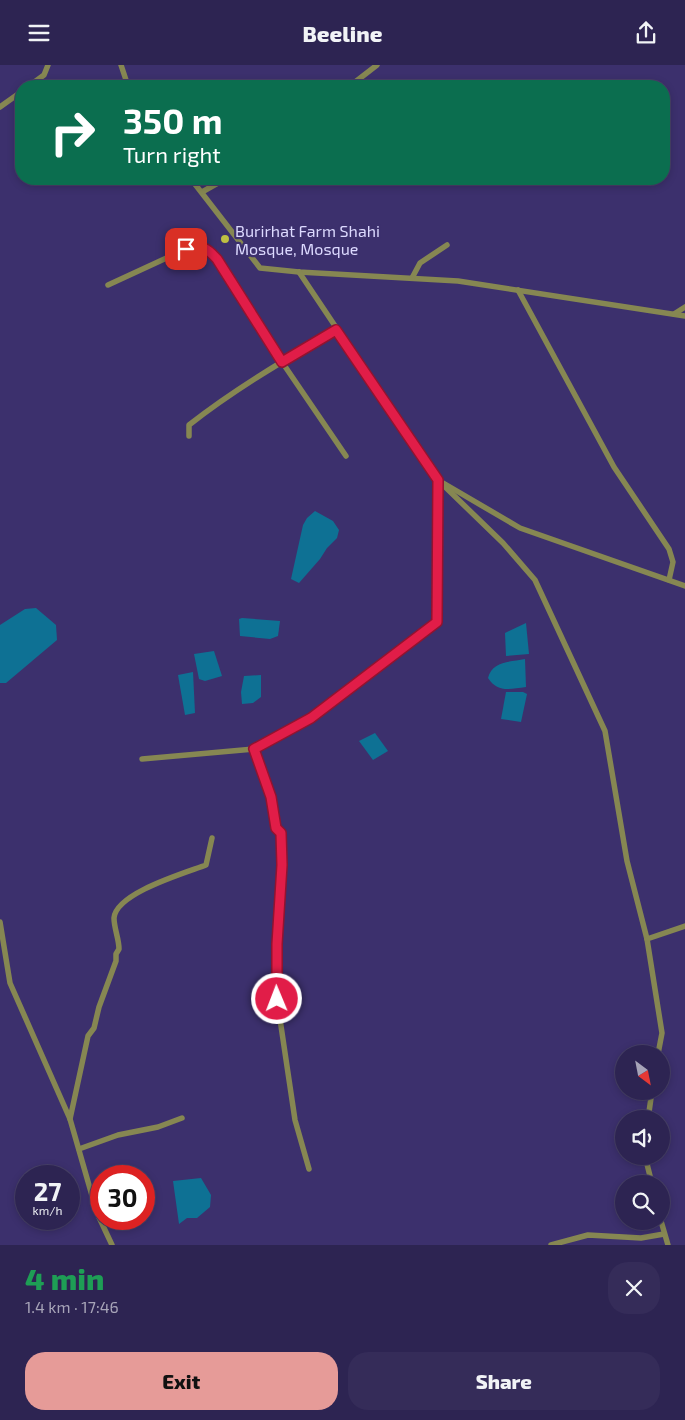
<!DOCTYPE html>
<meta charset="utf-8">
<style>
:root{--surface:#2d2452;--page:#352c59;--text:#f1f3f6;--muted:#a7a4b8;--line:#484169;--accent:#e69b98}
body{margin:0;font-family:"Exo 2",sans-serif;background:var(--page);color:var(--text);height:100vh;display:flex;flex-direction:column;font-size:19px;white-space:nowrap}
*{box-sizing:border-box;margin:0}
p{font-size:16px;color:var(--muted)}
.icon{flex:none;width:28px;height:28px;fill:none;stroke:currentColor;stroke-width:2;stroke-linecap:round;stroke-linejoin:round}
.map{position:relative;height:1180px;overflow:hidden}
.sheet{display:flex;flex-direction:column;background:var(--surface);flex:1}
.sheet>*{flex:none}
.top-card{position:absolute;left:15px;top:15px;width:655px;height:105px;border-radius:20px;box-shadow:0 2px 8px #0003,0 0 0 1px var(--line);background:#0b6e4f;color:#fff;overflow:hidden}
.needle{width:32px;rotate:148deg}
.buttons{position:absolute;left:615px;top:980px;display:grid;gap:10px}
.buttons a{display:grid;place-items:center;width:55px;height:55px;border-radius:50%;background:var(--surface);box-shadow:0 2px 8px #0003,0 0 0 1px var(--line);font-size:25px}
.speed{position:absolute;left:15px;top:1100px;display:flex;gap:10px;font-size:25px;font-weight:700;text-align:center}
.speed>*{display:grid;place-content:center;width:65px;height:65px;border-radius:50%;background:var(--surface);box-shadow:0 2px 8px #0003,0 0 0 1px var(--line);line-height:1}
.speed small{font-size:12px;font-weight:400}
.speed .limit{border:8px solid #d22;background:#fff;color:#111}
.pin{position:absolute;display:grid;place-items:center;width:42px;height:42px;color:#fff;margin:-21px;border-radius:10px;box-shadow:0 2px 8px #0006}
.me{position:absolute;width:55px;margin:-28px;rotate:359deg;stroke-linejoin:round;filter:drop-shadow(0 0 4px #0008)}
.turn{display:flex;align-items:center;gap:18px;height:105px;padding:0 25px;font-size:22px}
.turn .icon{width:65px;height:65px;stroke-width:2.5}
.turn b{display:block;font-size:35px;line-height:42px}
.round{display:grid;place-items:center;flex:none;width:52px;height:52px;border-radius:20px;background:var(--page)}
.head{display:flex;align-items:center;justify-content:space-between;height:85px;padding:0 25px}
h1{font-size:30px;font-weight:800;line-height:38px;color:#1e9e55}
.button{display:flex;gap:10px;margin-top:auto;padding:10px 25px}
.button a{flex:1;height:58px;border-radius:20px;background:var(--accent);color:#111;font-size:20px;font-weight:800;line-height:58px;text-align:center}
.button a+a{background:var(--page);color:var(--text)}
header{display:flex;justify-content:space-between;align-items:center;height:65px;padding:0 25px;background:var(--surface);font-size:22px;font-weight:800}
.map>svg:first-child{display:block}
.water{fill:#0e7194}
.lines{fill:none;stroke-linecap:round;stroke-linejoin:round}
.minor{stroke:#868752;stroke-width:5.5}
.route-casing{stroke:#92132f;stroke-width:12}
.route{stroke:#e11d48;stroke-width:9}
.poi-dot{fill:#bebf42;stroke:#3c306d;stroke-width:2}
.labels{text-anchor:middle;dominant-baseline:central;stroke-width:4.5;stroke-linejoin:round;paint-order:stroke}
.poi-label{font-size:16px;fill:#dddaff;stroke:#3c306d;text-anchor:start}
</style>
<header><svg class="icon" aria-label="menu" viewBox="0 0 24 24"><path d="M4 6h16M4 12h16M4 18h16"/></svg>Beeline<svg class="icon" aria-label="share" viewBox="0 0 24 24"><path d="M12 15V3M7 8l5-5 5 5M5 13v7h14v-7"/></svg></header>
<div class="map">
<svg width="685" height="1180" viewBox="0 0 685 1180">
<rect width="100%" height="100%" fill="#3c306d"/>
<g class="water">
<polygon points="315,446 333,456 339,465 337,473 327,483 320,494 299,518 291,514 303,460 307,453"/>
<polygon points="36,543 56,560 57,575 6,618 0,618 0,560 25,544"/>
<polygon points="242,553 280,556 278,571 270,574 240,571 239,554"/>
<polygon points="526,558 529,589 506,591 505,568"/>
<polygon points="214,586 222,611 205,616 199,614 194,589"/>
<path d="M525 594 526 622C509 624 498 628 488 613 492 596 510 597 525 594Z"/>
<polygon points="193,607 195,648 185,650 178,610"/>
<polygon points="261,610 261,632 253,638 242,639 241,627 244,611"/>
<polygon points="506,627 523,627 527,629 521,657 501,654"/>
<polygon points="375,668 388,686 373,695 359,676"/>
<polygon points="201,1113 211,1130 210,1142 197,1153 187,1153 179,1159 173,1116"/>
</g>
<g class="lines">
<g class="minor">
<polyline points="121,0 128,21"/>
<polyline points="29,21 44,10 48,0"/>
<polyline points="350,21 377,0"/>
<polyline points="0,42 21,27"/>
<polyline points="191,114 260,203 299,207 458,216 685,251"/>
<polyline points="102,117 107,114"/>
<polyline points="202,127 225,114"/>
<polyline points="299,207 438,415 520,463 685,521"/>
<polyline points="412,213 420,198 447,180"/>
<path d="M108 220 186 184C204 181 205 181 217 195L282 297 346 391"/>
<polyline points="518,225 614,402 669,484 673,497 669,515"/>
<polyline points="674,249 685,242"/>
<path d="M189 371V360C235 324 286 294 336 265"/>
<polyline points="438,415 503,478 535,515 605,666 627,796 647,874 662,968 658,989"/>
<polyline points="254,684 271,732 276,763 281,768 281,800 277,879 277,934 295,1055 309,1104"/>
<polyline points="142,694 254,684 311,653 437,557 438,415"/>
<polyline points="0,857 10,918 70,1054 97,1148 112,1180"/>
<polyline points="647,874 685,861"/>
<path d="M70 1054 88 971 94 963 99 942 116 896V889L119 884C119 874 114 863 114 853 116 828 185 808 206 800L212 773"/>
<polyline points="648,1054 652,1026"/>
<polyline points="79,1084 118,1070 158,1062 182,1053"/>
<polyline points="645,1091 652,1119"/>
<polyline points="661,1156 668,1180"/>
<polyline points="551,1180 588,1170 641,1173 664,1169"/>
</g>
</g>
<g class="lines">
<defs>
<path id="route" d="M186 184C204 181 205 181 217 194L282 297 336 265 438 415 437 557 311 653 254 684 271 732 276 763 281 768 282 800 277 879V934"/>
</defs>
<use href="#route" class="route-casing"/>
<use href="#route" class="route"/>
</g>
<circle class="poi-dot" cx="225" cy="174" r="5"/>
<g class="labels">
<g class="poi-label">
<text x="235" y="165">Burirhat Farm Shahi<tspan x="235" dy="18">Mosque, Mosque</tspan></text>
</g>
</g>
</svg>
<div class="buttons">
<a><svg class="needle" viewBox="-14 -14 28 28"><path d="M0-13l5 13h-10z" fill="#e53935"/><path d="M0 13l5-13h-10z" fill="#a7a4b8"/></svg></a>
<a><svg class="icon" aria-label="sound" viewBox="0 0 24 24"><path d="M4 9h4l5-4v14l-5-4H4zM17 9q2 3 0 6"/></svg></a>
<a><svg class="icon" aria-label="search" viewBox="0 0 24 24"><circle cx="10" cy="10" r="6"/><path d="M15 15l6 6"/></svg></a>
</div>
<div class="speed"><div>27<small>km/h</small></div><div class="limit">30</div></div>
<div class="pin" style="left:186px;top:184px;background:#d93025"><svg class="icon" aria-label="arrive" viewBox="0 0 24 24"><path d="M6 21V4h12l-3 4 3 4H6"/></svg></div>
<svg class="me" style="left:277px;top:934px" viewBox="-20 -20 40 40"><circle r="17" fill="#e11d48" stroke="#fff" stroke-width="3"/><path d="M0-11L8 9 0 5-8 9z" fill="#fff"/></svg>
<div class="top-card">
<div class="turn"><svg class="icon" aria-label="right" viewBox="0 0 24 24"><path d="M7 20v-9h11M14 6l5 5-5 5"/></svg><div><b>350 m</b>Turn right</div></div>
</div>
</div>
<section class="sheet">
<div class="head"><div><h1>4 min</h1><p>1.4 km · 17:46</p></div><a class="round"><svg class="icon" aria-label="close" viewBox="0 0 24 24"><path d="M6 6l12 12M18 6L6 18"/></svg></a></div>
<div class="button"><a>Exit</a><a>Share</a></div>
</section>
